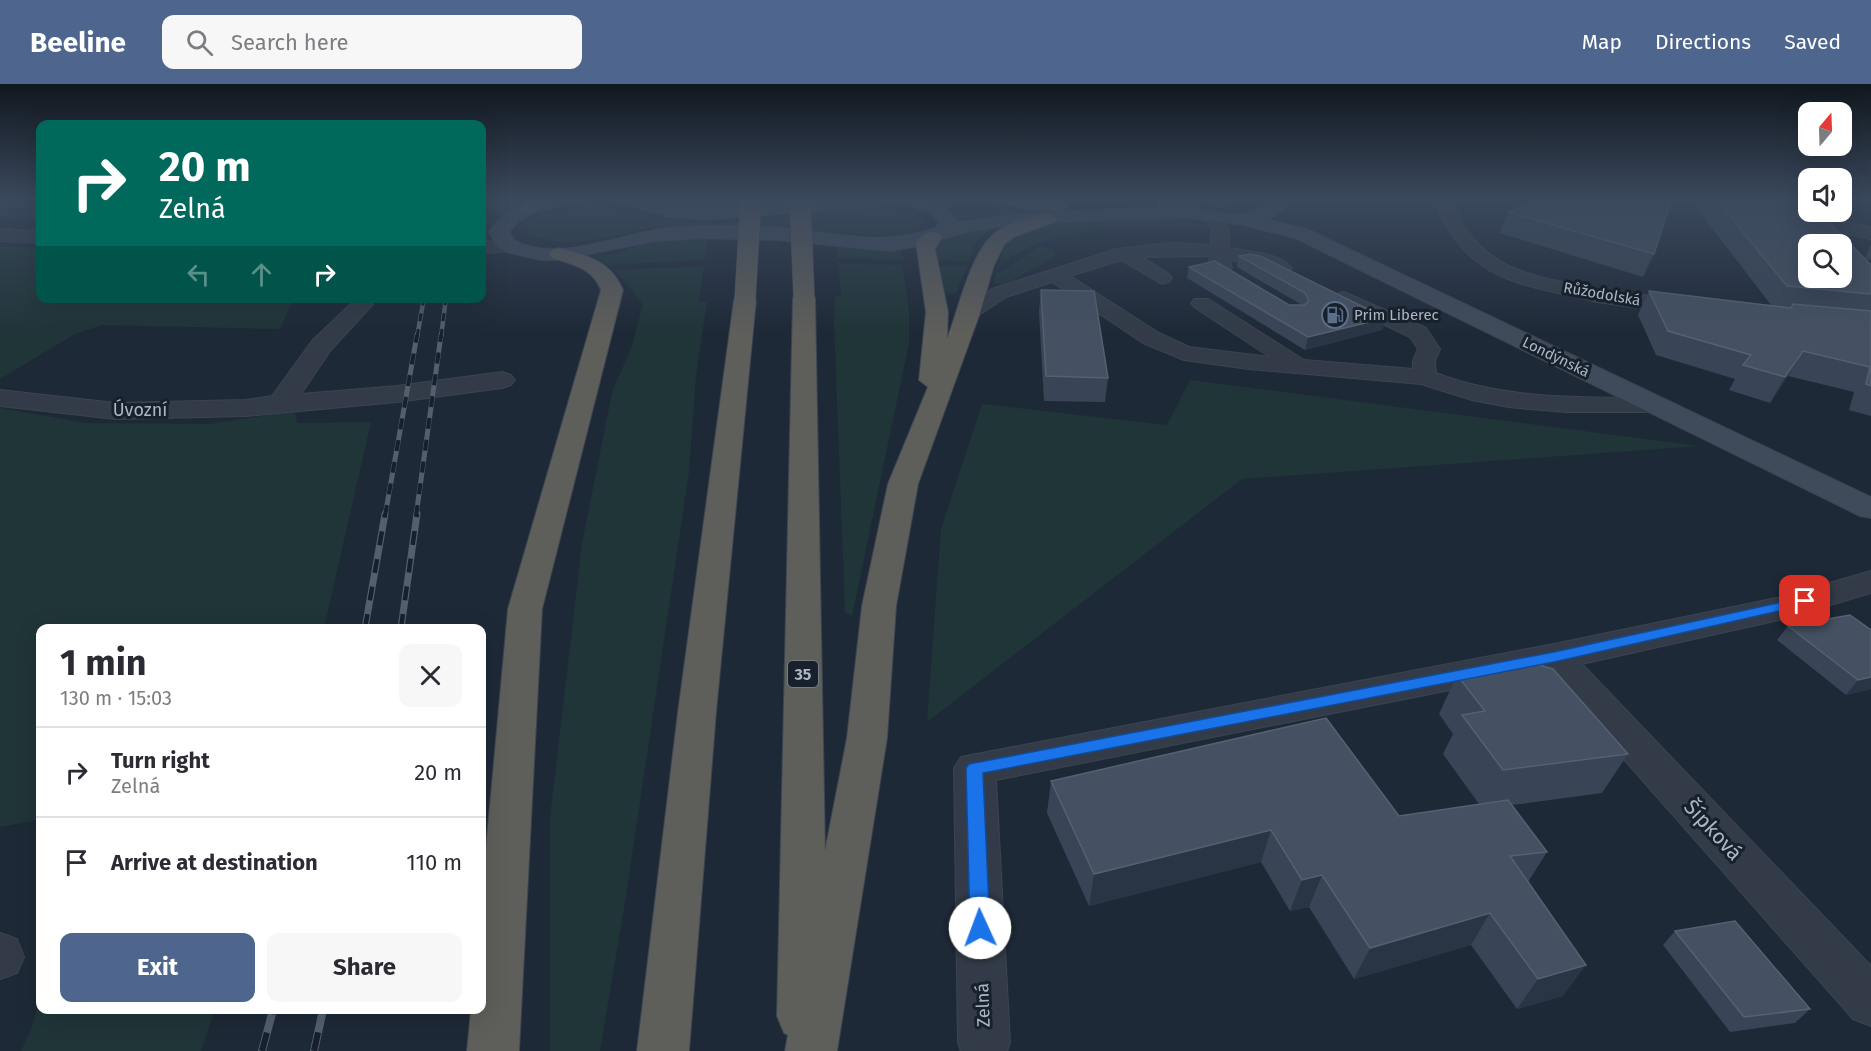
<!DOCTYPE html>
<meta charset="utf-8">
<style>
:root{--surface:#fff;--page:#f7f7f7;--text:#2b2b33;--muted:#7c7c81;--line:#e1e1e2;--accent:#4e668d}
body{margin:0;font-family:"Fira Sans",sans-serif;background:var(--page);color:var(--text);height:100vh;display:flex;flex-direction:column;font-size:22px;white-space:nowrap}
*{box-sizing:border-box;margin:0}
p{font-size:20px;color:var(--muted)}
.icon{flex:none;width:33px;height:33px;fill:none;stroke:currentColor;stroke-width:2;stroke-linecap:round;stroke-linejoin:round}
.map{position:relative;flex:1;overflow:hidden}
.panel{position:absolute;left:36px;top:540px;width:450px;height:390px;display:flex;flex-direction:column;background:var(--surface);border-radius:12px;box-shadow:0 6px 24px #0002}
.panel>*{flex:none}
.top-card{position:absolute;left:36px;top:36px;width:450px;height:183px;border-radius:12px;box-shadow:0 6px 24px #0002;background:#00695c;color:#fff;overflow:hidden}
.needle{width:39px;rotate:19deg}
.fabs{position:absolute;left:1798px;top:18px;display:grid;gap:12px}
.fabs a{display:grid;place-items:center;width:54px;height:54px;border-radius:12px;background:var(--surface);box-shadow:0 6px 24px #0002;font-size:30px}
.pin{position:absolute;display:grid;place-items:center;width:51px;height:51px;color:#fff;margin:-26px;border-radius:12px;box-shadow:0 3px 9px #0006}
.me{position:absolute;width:66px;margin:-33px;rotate:358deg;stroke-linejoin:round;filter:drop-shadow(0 0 4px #0008)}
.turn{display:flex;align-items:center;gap:21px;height:126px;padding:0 24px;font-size:27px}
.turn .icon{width:78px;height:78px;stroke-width:2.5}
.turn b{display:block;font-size:42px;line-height:51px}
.lanes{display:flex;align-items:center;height:57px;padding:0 24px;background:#0003;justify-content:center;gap:30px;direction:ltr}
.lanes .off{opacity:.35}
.round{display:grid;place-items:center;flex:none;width:63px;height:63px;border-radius:12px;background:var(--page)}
.head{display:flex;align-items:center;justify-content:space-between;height:102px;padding:0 24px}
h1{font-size:36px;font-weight:700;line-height:45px}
.action{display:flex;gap:12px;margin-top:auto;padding:12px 24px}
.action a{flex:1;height:69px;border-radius:12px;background:var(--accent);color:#fff;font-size:24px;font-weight:700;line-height:69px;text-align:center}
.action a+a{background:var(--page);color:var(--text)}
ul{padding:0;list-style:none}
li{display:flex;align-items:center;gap:18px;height:90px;padding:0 24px;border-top:2px solid var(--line)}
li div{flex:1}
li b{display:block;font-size:22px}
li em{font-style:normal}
header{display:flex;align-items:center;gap:36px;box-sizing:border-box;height:84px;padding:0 30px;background:var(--accent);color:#fff}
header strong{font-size:28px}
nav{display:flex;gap:33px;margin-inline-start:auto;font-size:21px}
.search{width:420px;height:54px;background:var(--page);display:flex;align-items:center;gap:15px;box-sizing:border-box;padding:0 21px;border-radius:12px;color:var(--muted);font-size:22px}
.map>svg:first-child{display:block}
.green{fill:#203538}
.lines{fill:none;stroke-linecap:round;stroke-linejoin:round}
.service-casing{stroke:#3b4450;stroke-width:2}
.minor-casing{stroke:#3b4450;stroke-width:2}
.secondary-casing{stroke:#3b4450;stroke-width:2}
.trunk-casing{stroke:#3c4551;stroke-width:2}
.path{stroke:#394f50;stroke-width:2;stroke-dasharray:3 3;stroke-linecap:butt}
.service{fill:#323b47;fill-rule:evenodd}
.minor{fill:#323b47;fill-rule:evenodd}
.secondary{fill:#3f4a5a;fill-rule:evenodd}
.trunk{fill:#5e5e5a;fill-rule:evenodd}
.rail-far3-casing{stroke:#535f6f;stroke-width:4.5}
.rail-far2-casing{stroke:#535f6f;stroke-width:5}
.rail-far1-casing{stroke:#535f6f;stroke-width:7}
.rail-casing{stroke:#535f6f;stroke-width:8}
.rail-far3{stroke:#17202b;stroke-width:3;stroke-dasharray:8;stroke-linecap:butt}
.rail-far2{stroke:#17202b;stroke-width:4;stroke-dasharray:11;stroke-linecap:butt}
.rail-far1{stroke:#17202b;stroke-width:4.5;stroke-dasharray:14;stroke-linecap:butt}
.rail{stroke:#17202b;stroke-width:6;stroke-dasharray:19;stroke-linecap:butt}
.trunk-bridge-casing{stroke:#3c4551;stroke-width:22;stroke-linecap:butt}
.trunk-bridge{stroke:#5e5e5a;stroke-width:21}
.wall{fill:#394556}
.shaded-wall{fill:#293545}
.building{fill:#455162;stroke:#556171;stroke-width:1.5;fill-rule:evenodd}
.route{fill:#1a73e8;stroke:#114b97;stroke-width:1.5}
.labels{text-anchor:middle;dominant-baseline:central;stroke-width:6;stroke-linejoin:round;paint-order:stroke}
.far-street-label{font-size:15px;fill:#abb5c4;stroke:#17202b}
.far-poi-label{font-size:15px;fill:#abb5c4;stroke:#17202b;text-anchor:start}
.shield{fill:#17202b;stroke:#7f8896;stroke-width:1.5}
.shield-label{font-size:16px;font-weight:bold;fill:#abb5c4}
.street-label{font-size:18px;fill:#abb5c4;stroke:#17202b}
.near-street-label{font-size:21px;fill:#abb5c4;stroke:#17202b}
</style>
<header>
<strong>Beeline</strong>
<div class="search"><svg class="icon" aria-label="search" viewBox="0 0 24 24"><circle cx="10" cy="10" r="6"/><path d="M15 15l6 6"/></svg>Search here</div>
<nav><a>Map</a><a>Directions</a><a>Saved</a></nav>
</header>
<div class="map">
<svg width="1871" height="967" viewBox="0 0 1871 967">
<rect width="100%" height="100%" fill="#1e2937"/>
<g class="green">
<polygon points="0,114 40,114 40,136 0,134"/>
<polygon points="657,114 714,114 713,125 673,121"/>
<path d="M1182 114H1253V117C1230 128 1204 126 1182 114Z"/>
<path d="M589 120C619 122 646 133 675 136 720 141 768 135 813 130 844 127 900 112 924 137L916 146 900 151C844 151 787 144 731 142 706 142 681 140 657 143 614 149 569 170 527 149V139L540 130Z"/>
<polygon points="951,126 1079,126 1077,129 958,135"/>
<path d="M1149 133 1194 137 1207 145C1136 140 1059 138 999 181 1002 170 1005 159 1014 153 1046 132 1111 135 1149 133Z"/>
<path d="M993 144 977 156 968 178 936 176 934 167C944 145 972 145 993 144Z"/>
<polygon points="708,153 705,176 609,181 593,172 619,169 647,158"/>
<polygon points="0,162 40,164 40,214 293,215 280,245 102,241 75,250 0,295"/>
<polygon points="838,162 902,168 904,176 837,174"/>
<path d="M1042 162 1054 168V173L1004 201 993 199 997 188C1009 187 1026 168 1042 162Z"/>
<polygon points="838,179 902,181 909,224 909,259 852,532 845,528 834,238 835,213 841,212"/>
<polygon points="704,182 699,217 707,218 696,292 689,388 626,812 600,967 550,967 550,733 582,460 612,308 632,262 643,220 615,186"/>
<polygon points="937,182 967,182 956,209 946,210"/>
<polygon points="1190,296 1700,362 1242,395 927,638 941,445 982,320 1167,341"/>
<polygon points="0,324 86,339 208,340 295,327 297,339 371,338 324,544 40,544 40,736 0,743"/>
<polygon points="40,914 40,926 215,926 201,967 21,967 31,946"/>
</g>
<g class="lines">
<defs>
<g id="service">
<path d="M486 114H502L523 131 514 136C504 134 487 125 486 114Z"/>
<path d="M1433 114H1449C1481 192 1535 190 1606 208L1609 212 1606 216 1599 218C1522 200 1465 199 1433 114Z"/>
<path d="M1215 129 1221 130 1229 147V164C1247 167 1281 169 1292 184L1289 188 1282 190 1229 175 1232 184 1222 190 1215 188 1209 181 1210 172 1142 173 1169 190 1172 194 1169 198 1162 200 1121 176 1070 192 1159 249 1189 263 1270 273 1194 223 1191 219 1194 215H1208L1304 276 1413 285V277L1418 265 1410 253 1337 218 1334 214 1337 210 1344 208 1426 244 1440 265 1435 277 1436 289C1506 316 1580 313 1654 314L1663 316 1666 321 1663 326 1654 328H1566L1508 323 1472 316 1421 300 1249 285 1184 276 1143 259 1052 198 1006 213 976 233H962L959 229 992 205 1116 165 1170 159 1211 161V147L1206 134Z"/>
</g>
<g id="minor">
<polygon points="1698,114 1733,114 1871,143 1871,155 1707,119"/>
<polygon points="0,145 40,147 40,159 0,157"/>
<polygon points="482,157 517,159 520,163 517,167 482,169"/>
<polygon points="1599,205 1687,217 1695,219 1698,224 1695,229 1687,231 1591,217 1588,212 1591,207"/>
<polygon points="357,214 370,215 373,220 330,267 301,310 397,302 502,288 511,291 515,296 511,301 502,304 397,318 246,332 116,335 0,322 0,306 116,319 246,316 272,312 312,257"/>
<polygon points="1871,487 1871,509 1783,535 1582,580 1871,882 1871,942 1853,935 1546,587 996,696 1010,959 1007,967 961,967 958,959 954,684 961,673 1554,560 1781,513"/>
<polygon points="0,849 17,855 24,873 17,889 0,895"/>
</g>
<path id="secondary" d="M545 114H586L583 118C557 124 526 124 509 148L514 156C559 181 628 146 676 143 714 141 753 141 791 145 845 150 882 162 936 144L939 138 929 127 901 120 706 136 669 133 619 118 616 114H645L670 121 706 124 841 114H928L947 123 958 138 1050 127 1157 124 1155 121 1157 117 1164 115C1196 123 1241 143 1270 118L1269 114H1287L1289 119C1283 128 1276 132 1266 135L1309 146 1871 413V434L1860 432 1295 154 1239 140 1185 134 1103 136 1023 140 970 147 919 162 891 167 777 156 703 154 655 157 560 176H541L506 168 497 162 489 148C503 127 521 120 545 114Z"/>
<g id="trunk">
<polygon points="533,114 555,114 534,129 520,129 518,125"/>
<polygon points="900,114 921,114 923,117 914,123"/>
<path d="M991 114H1042L1067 118 1069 122C1063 131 997 123 991 114Z"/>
<path d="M1048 128 1058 134 1055 138 1014 153 1004 161 994 181 980 229 918 400 896 522 887 654 837 967H785L788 951 784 949 777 932 793 214 796 209H812L815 214 825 767 847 654 862 522 888 400 928 303 919 296 926 228 916 159C922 150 928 146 939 149L942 153 935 165 948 228 947 255C959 225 971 163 999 146 1012 137 1033 132 1048 128Z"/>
<path d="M559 164C587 171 611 177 623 206L542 525 519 967H467L471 926H482V808L508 525 601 206C593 184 572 180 552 174L549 170 552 166Z"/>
<polygon points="745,209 753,211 756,216 716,628 689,967 637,967 678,628 734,216 737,211"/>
</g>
</defs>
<use href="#service" class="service-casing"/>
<use href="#minor" class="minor-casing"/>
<use href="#secondary" class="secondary-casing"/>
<use href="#trunk" class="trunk-casing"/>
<polyline class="path" points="1313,119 1327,114"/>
<use href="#service" class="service"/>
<use href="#minor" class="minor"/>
<use href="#secondary" class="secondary"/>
<use href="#trunk" class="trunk"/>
<defs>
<g id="rail-far3">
<polyline points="417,253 424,214"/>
<polyline points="441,253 446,214"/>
</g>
<g id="rail-far2">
<polyline points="385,432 417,251"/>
<polyline points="416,432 441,251"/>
</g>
<g id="rail-far1">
<polyline points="365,544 385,430"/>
<polyline points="401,544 417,430"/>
</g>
<g id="rail">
<polyline points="262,967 273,926"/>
<polyline points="314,967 323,926"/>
</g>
</defs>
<use href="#rail-far3" class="rail-far3-casing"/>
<use href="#rail-far2" class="rail-far2-casing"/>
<use href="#rail-far1" class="rail-far1-casing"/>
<use href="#rail" class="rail-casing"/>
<use href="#rail-far3" class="rail-far3"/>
<use href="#rail-far2" class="rail-far2"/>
<use href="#rail-far1" class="rail-far1"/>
<use href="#rail" class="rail"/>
<defs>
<g id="trunk-bridge">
<polyline points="800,114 804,214"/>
<polyline points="745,216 751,114"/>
</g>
</defs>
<use href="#trunk-bridge" class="trunk-bridge-casing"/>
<use href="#trunk-bridge" class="trunk-bridge"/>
</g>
<g class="wall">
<polygon points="1689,114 1797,114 1794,121 1865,174 1871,160 1871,176 1865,175 1871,181 1871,332 1849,326 1854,308 1788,292 1770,319 1729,306 1735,295 1656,271 1638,231 1649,207 1771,221"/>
<polygon points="1508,128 1654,170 1643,193 1500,149"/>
<polygon points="1239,172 1386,234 1382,246 1305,266 1187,194 1189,183 1289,221 1302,221 1237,183"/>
<polygon points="1041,206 1108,294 1105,318 1044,317 1039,228"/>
<polygon points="1788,542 1871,605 1846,611 1777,556"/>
<polygon points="1457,591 1628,670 1602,709 1512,721 1547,768 1528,798 1563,912 1517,925 1471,861 1354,895 1309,823 1290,827 1261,778 1089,822 1047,729 1051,697 1399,732 1479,720 1443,670 1453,650 1439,630"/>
<polygon points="1675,847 1810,925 1795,939 1730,948 1663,861"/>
</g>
<g class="shaded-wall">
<polygon points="1386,234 1382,246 1305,266 1308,253"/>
<polygon points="1803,267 1788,292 1770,319 1785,293"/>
<polygon points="1871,593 1871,605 1846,611 1858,596"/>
<polygon points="1271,746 1261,778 1089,822 1094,790"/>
<polygon points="1322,791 1309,823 1290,827 1302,796"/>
<polygon points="1490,829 1471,861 1354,895 1370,864"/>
<polygon points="1586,881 1563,912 1517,925 1538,895"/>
</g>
<g class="building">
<polygon points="1540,114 1672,114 1654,170 1508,128"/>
<path d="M1715 114H1780L1796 117 1794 121 1809 124V128H1819L1871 181V210L1787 202ZM1809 160H1842V194H1809Z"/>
<polygon points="1250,170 1260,172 1386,234 1308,253 1189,183 1215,177 1289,221 1304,221 1309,217 1305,209 1239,172"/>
<polygon points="1041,206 1094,207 1108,294 1046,292"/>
<polygon points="1649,207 1791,224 1793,220 1871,227 1871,302 1866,300 1870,283 1803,267 1785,293 1743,281 1751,271 1668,247"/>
<polygon points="1850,531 1871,546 1871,593 1858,596 1788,542"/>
<polygon points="1526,577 1553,585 1628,670 1503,686 1462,631 1485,627 1457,591"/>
<polygon points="1326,634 1399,732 1508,716 1547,768 1510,772 1586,881 1538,895 1490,829 1370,864 1322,791 1302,796 1271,746 1094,790 1051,697"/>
<polygon points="1735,837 1810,925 1744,933 1675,847"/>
</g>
<linearGradient id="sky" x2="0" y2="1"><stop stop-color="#10171e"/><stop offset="0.46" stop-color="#3b495e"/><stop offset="1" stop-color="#3b495e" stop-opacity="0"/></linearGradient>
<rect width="1871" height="249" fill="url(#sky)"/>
<polygon class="route" points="1805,513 1812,517 1810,520 1554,578 983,689 990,844 987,851 980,853 973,851 970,844 966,684 969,680 1554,568"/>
<defs>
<symbol id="fuel-ring" viewBox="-11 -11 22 22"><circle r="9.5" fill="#17202b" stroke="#5c6f8a" stroke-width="1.5"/><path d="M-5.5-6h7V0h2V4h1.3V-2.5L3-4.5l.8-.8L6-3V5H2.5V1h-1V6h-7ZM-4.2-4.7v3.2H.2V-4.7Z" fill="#5c6f8a"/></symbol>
</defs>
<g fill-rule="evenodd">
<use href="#fuel-ring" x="1320" y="216" width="30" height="30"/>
</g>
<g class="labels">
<g class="far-street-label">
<text transform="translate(1602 210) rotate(10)">Růžodolská</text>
<text transform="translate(1556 273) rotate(26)">Londýnská</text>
</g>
<g class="far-poi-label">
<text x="1354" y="231">Prim Liberec</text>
</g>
<rect class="shield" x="788" y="577" width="30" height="26" rx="4.5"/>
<g class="shield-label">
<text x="803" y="590">35</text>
</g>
<g class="street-label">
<text x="140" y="326">Úvozní</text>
<text transform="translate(983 921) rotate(-92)">Zelná</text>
</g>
<g class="near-street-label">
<text transform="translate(1713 746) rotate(47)">Šípková</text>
</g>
</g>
</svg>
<div class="fabs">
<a><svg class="needle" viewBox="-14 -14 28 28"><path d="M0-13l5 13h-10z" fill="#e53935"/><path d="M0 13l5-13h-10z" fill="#7c7c81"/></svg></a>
<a><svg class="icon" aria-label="sound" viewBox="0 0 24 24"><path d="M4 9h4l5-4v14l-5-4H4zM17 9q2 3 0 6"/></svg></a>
<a><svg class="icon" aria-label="search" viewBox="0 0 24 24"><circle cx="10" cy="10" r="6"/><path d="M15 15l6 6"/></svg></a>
</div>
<div class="pin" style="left:1805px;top:517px;background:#d93025"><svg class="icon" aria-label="arrive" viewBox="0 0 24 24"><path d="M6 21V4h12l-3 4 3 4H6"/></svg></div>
<svg class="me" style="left:980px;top:844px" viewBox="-20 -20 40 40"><circle r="19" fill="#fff"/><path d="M0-13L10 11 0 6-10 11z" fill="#1a73e8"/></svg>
<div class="top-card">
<div class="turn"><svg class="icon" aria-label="right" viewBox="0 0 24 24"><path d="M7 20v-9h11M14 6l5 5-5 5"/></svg><div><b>20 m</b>Zelná</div></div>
<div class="lanes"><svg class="icon off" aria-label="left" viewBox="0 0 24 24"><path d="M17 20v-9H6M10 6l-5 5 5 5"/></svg><svg class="icon off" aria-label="ahead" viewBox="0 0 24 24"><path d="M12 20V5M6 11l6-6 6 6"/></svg><svg class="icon" aria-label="right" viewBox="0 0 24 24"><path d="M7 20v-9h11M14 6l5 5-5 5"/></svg></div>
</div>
<section class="panel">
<div class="head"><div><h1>1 min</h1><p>130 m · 15:03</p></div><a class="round"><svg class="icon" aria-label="close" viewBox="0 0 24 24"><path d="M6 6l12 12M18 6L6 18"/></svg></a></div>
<ul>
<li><svg class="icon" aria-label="right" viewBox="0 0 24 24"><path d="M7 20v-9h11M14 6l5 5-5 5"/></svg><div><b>Turn right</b><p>Zelná</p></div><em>20 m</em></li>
<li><svg class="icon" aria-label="arrive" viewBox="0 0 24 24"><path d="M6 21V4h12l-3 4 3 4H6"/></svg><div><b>Arrive at destination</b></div><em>110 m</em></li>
</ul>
<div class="action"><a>Exit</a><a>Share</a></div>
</section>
</div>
